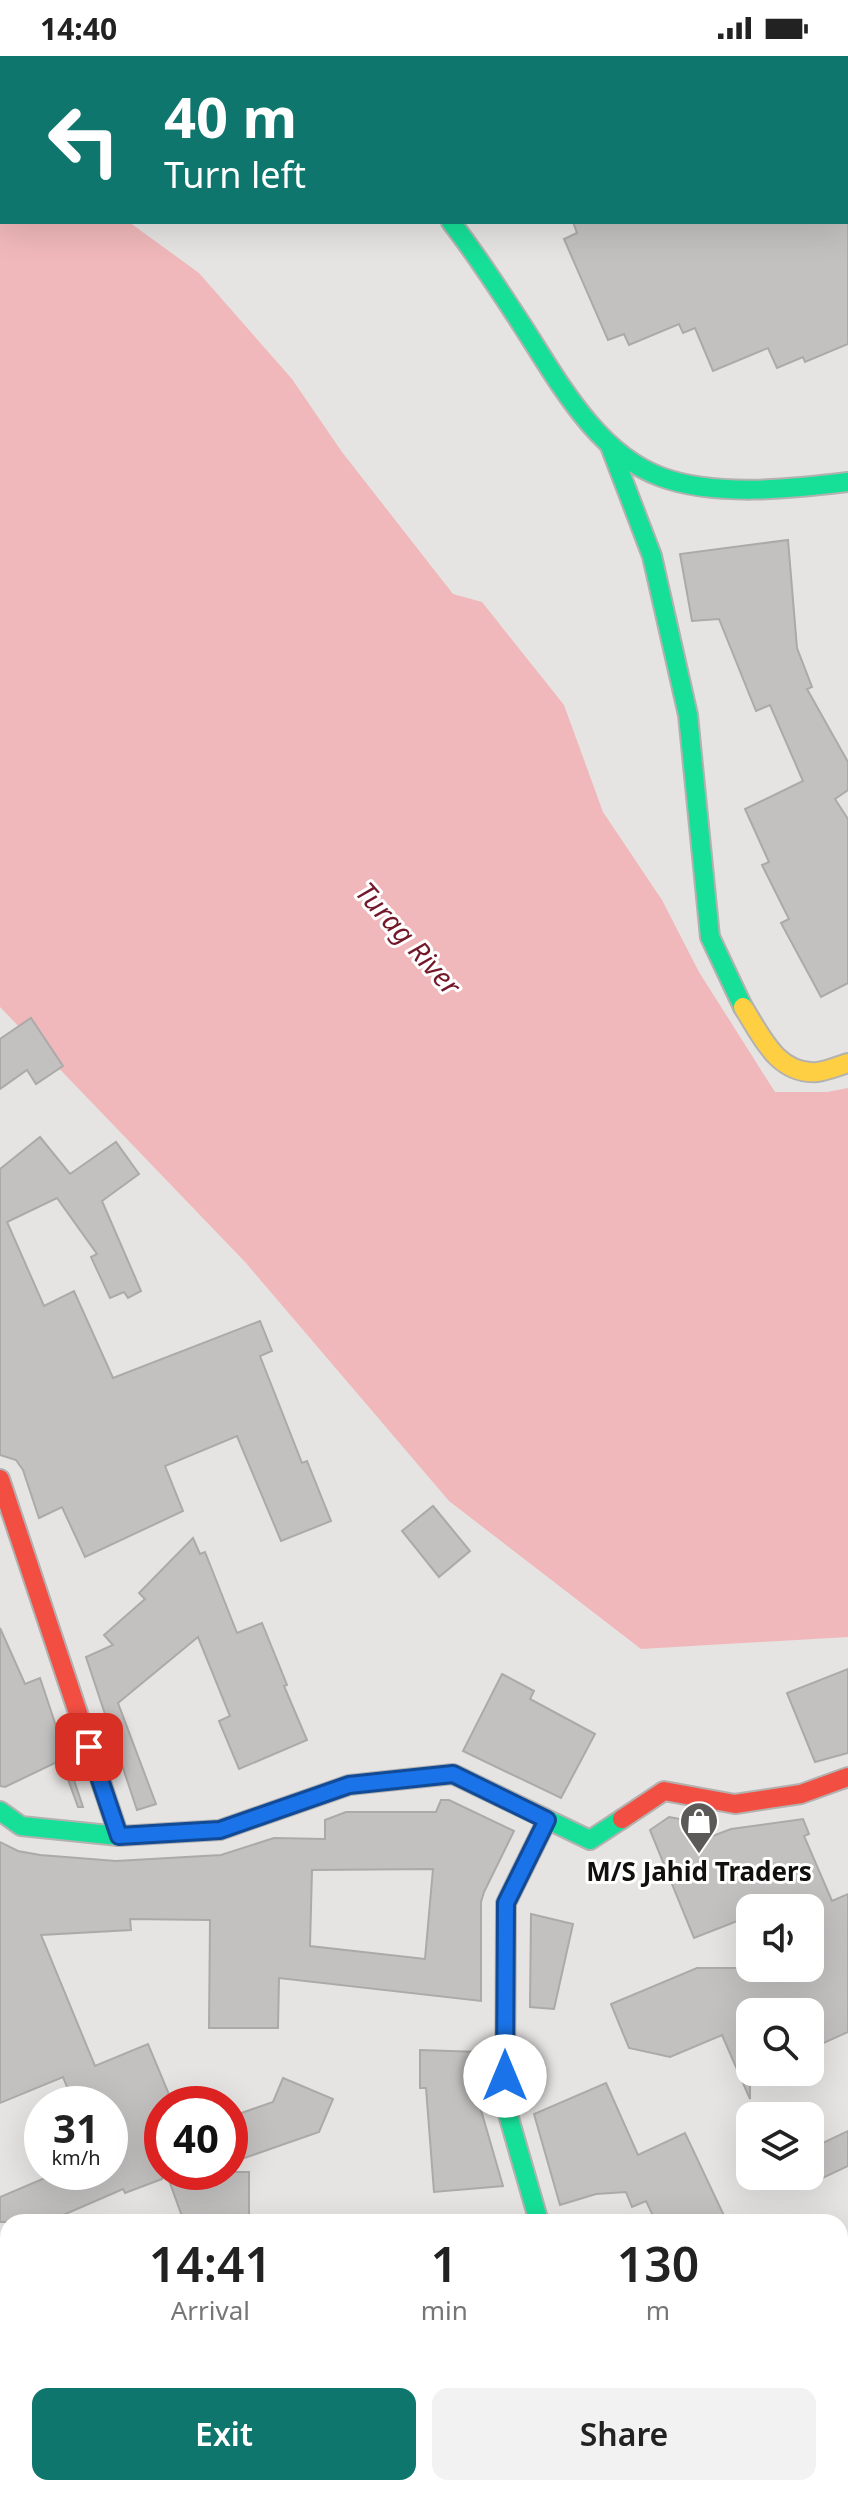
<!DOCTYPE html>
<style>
:root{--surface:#fff;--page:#f2f2f2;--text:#222;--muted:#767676;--accent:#0f766e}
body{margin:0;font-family:"Noto Sans",sans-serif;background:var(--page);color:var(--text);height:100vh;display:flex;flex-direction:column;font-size:30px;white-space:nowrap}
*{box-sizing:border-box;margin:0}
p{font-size:26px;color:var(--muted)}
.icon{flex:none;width:44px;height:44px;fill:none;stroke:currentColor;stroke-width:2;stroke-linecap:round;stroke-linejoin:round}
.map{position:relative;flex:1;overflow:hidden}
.drawer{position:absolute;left:0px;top:2158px;width:848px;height:282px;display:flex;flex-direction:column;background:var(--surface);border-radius:24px 24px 0 0;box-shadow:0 8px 32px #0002}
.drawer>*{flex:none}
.banner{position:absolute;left:0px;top:0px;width:848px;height:168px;box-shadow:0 8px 32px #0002;background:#0f766e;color:#fff;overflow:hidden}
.controls{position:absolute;left:736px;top:1838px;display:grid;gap:16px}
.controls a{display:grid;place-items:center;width:88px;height:88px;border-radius:16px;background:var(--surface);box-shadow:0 8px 32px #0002;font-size:40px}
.speed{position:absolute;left:24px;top:2030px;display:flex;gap:16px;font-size:40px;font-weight:700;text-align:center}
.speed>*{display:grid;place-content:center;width:104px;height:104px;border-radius:50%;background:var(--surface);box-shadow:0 8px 32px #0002;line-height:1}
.speed small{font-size:20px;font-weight:400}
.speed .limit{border:12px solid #d22;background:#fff;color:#111}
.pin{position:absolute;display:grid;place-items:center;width:68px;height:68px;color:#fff;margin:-34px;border-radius:16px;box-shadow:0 4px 12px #0006}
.me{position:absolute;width:88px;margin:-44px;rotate:0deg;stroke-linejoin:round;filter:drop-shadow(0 0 6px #0008)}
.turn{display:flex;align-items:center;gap:28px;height:168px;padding:0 32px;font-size:36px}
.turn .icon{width:104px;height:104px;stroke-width:2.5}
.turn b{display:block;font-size:56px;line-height:68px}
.eta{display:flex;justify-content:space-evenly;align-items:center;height:136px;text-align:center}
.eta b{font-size:48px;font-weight:600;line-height:56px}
.button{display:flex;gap:16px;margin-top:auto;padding:16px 32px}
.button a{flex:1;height:92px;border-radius:16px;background:var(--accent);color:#fff;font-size:32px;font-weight:600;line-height:92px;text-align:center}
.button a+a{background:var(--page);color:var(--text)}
.status{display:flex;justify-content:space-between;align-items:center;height:56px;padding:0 40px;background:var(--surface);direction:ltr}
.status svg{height:22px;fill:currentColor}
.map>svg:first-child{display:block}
.water{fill:#f0b8ba}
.building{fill:#c3c1c0;stroke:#abaaa9;stroke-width:2;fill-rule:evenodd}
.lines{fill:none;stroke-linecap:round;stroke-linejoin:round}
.street-casing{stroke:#b3b2b0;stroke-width:48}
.fast-casing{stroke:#b3b2b0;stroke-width:22}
.slow-casing{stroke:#b3b2b0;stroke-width:22}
.jam-casing{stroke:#b3b2b0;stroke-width:22}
.street{stroke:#fbfbfb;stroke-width:44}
.fast{stroke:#16e098;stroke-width:18}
.slow{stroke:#ffcf43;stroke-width:18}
.jam{stroke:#f24e42;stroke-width:18}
.route-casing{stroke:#114b97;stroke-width:20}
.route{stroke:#1a73e8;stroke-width:14}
.labels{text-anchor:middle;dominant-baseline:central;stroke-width:6;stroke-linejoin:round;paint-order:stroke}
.poi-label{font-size:26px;font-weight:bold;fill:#11100f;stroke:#fff}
.water-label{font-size:28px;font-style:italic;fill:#731829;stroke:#fff}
</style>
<div class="status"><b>14:40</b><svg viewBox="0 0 49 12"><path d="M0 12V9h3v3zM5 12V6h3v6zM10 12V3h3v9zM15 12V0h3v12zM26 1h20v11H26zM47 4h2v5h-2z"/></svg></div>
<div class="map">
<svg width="848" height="2439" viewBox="0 0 848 2439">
<rect width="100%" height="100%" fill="#e6e4e2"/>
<polygon class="water" points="0,70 2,166 129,166 199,217 292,323 342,396 453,538 482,546 564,649 603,756 662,844 699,916 775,1036 827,1036 848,1032 848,1581 641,1593 449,1445 246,1207 0,951"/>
<g class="building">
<polygon points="573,166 848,166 848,288 805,306 803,301 777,312 768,292 713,315 695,272 683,277 679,268 629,289 624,278 608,284 564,183 577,177"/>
<polygon points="788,484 797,592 812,631 807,633 848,706 848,734 835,743 848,763 848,927 821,941 781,867 789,863 762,809 769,806 745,753 803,725 770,649 756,655 719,563 692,565 680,498"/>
<polygon points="31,962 63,1010 36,1028 27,1014 0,1033 0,983"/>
<polygon points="40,1081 70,1118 116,1086 139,1118 102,1145 141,1235 128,1242 124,1236 110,1242 91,1201 97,1198 57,1142 7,1166 44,1250 74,1235 113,1322 260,1265 272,1295 260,1300 302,1407 307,1405 331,1465 281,1485 237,1380 165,1410 183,1455 85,1501 62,1451 39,1462 23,1414 16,1404 0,1399 0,1113"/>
<polygon points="433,1450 470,1495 439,1521 402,1475"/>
<polygon points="193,1482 200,1498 205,1496 237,1577 262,1567 287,1629 284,1630 307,1684 239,1713 219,1665 230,1660 198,1581 118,1647 156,1748 137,1754 86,1601 113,1589 104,1579 145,1543 139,1537"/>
<polygon points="0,1572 25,1628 40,1622 83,1751 78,1751 61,1704 5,1731 0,1730"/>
<polygon points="848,1613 848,1697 815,1706 787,1637"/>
<polygon points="502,1618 534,1635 530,1643 595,1678 561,1742 463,1695"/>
<path d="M441 1744H449L514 1775 484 1836 481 1846V1945L279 1922 278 1972H209L210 1864 130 1863 131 1874 41 1879 95 2010 148 1988 173 2048H162V2123L125 2137 123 2133 63 2159 66 2166H0V2141L59 2116H110V2048H74L63 2021 0 2047V1786L18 1795 40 1799 116 1805 221 1799 274 1782 325 1783V1764L346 1756H436ZM433 1813 425 1903 310 1890 312 1814Z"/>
<polygon points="669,1761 695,1766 702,1784 731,1773 803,1763 809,1778 804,1780 832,1845 848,1838 848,1976 817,1990 810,1972 810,1956 750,1956 750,2043 722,1979 670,2001 629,1992 611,1948 697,1912 810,1912 810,1854 815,1852 750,1852 750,1860 694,1882 650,1774"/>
<polygon points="531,1858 573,1868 554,1953 530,1951"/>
<polygon points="420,1994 480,1996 481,2054 503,2130 434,2136 426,2032 420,2032"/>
<polygon points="283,2022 333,2043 319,2076 230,2107 230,2061 273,2046"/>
<polygon points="606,2027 638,2099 685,2077 727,2166 656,2166 646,2145 632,2151 626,2136 596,2138 560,2149 534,2058"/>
<polygon points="848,2075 848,2110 810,2128 810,2093"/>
<polygon points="166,2116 201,2116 208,2133 209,2116 249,2116 249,2162 183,2163"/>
</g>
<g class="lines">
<defs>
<g id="street">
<polyline points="846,17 848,21"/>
<polyline points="0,2415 8,2414"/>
<polyline points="248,2432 253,2439"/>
<polyline points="742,2432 748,2439"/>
</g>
<g id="fast">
<path d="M451 166C476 198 498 232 520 266 556 321 595 397 661 421 715 441 792 433 848 426"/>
<polyline points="610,390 652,500 688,659 710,881 743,951"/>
<polyline points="0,1755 21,1770 119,1780 220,1774 349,1729 453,1718 590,1784 622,1763"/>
<polyline points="539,2166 505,2048 506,1847 547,1764"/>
</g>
<path id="slow" d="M743 951C761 979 777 1019 817 1016 827 1015 838 1010 848 1007"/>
<g id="jam">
<polyline points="290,0 292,2"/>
<polyline points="0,1423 119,1780"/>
<polyline points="622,1763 664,1735 735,1748 801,1738 848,1721"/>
</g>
</defs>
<use href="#street" class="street-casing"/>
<use href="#fast" class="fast-casing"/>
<use href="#slow" class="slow-casing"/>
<use href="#jam" class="jam-casing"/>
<use href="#street" class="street"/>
<use href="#fast" class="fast"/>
<use href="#slow" class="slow"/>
<use href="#jam" class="jam"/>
</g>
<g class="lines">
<defs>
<polyline id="route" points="89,1691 119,1780 220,1774 349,1729 453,1718 547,1764 506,1847 505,2020"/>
</defs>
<use href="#route" class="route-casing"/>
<use href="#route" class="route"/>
</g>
<defs>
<symbol id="shop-pin" viewBox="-11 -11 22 30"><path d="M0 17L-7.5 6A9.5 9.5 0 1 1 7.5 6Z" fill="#5c5a59" stroke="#fff"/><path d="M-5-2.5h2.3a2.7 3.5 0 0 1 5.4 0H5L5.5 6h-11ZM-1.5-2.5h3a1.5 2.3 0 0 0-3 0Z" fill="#fff"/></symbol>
</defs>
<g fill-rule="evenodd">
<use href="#shop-pin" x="677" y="1743" width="44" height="60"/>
</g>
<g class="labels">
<g class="poi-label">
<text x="699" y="1815">M/S Jahid Traders</text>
</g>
<g class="water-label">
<text transform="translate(409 882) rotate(48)">Turag River</text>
</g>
</g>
</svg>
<div class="controls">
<a><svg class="icon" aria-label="sound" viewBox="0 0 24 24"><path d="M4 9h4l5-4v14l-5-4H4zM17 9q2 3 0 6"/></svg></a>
<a><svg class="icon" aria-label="search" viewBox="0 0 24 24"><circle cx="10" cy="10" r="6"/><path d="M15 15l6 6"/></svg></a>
<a><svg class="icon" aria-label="layers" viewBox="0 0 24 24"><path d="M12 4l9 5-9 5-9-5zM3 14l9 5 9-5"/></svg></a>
</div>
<div class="speed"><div>31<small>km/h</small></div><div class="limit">40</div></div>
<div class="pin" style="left:89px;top:1691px;background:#d93025"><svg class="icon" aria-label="arrive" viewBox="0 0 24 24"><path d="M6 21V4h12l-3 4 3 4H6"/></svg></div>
<svg class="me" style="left:505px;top:2020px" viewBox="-20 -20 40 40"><circle r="19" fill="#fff"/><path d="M0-13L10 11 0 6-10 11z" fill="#1a73e8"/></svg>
<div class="banner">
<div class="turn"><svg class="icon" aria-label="left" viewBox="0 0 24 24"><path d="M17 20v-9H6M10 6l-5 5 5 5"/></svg><div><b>40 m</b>Turn left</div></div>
</div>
<section class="drawer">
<div class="eta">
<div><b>14:41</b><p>Arrival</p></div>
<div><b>1</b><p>min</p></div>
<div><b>130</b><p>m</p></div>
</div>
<div class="button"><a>Exit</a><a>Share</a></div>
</section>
</div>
